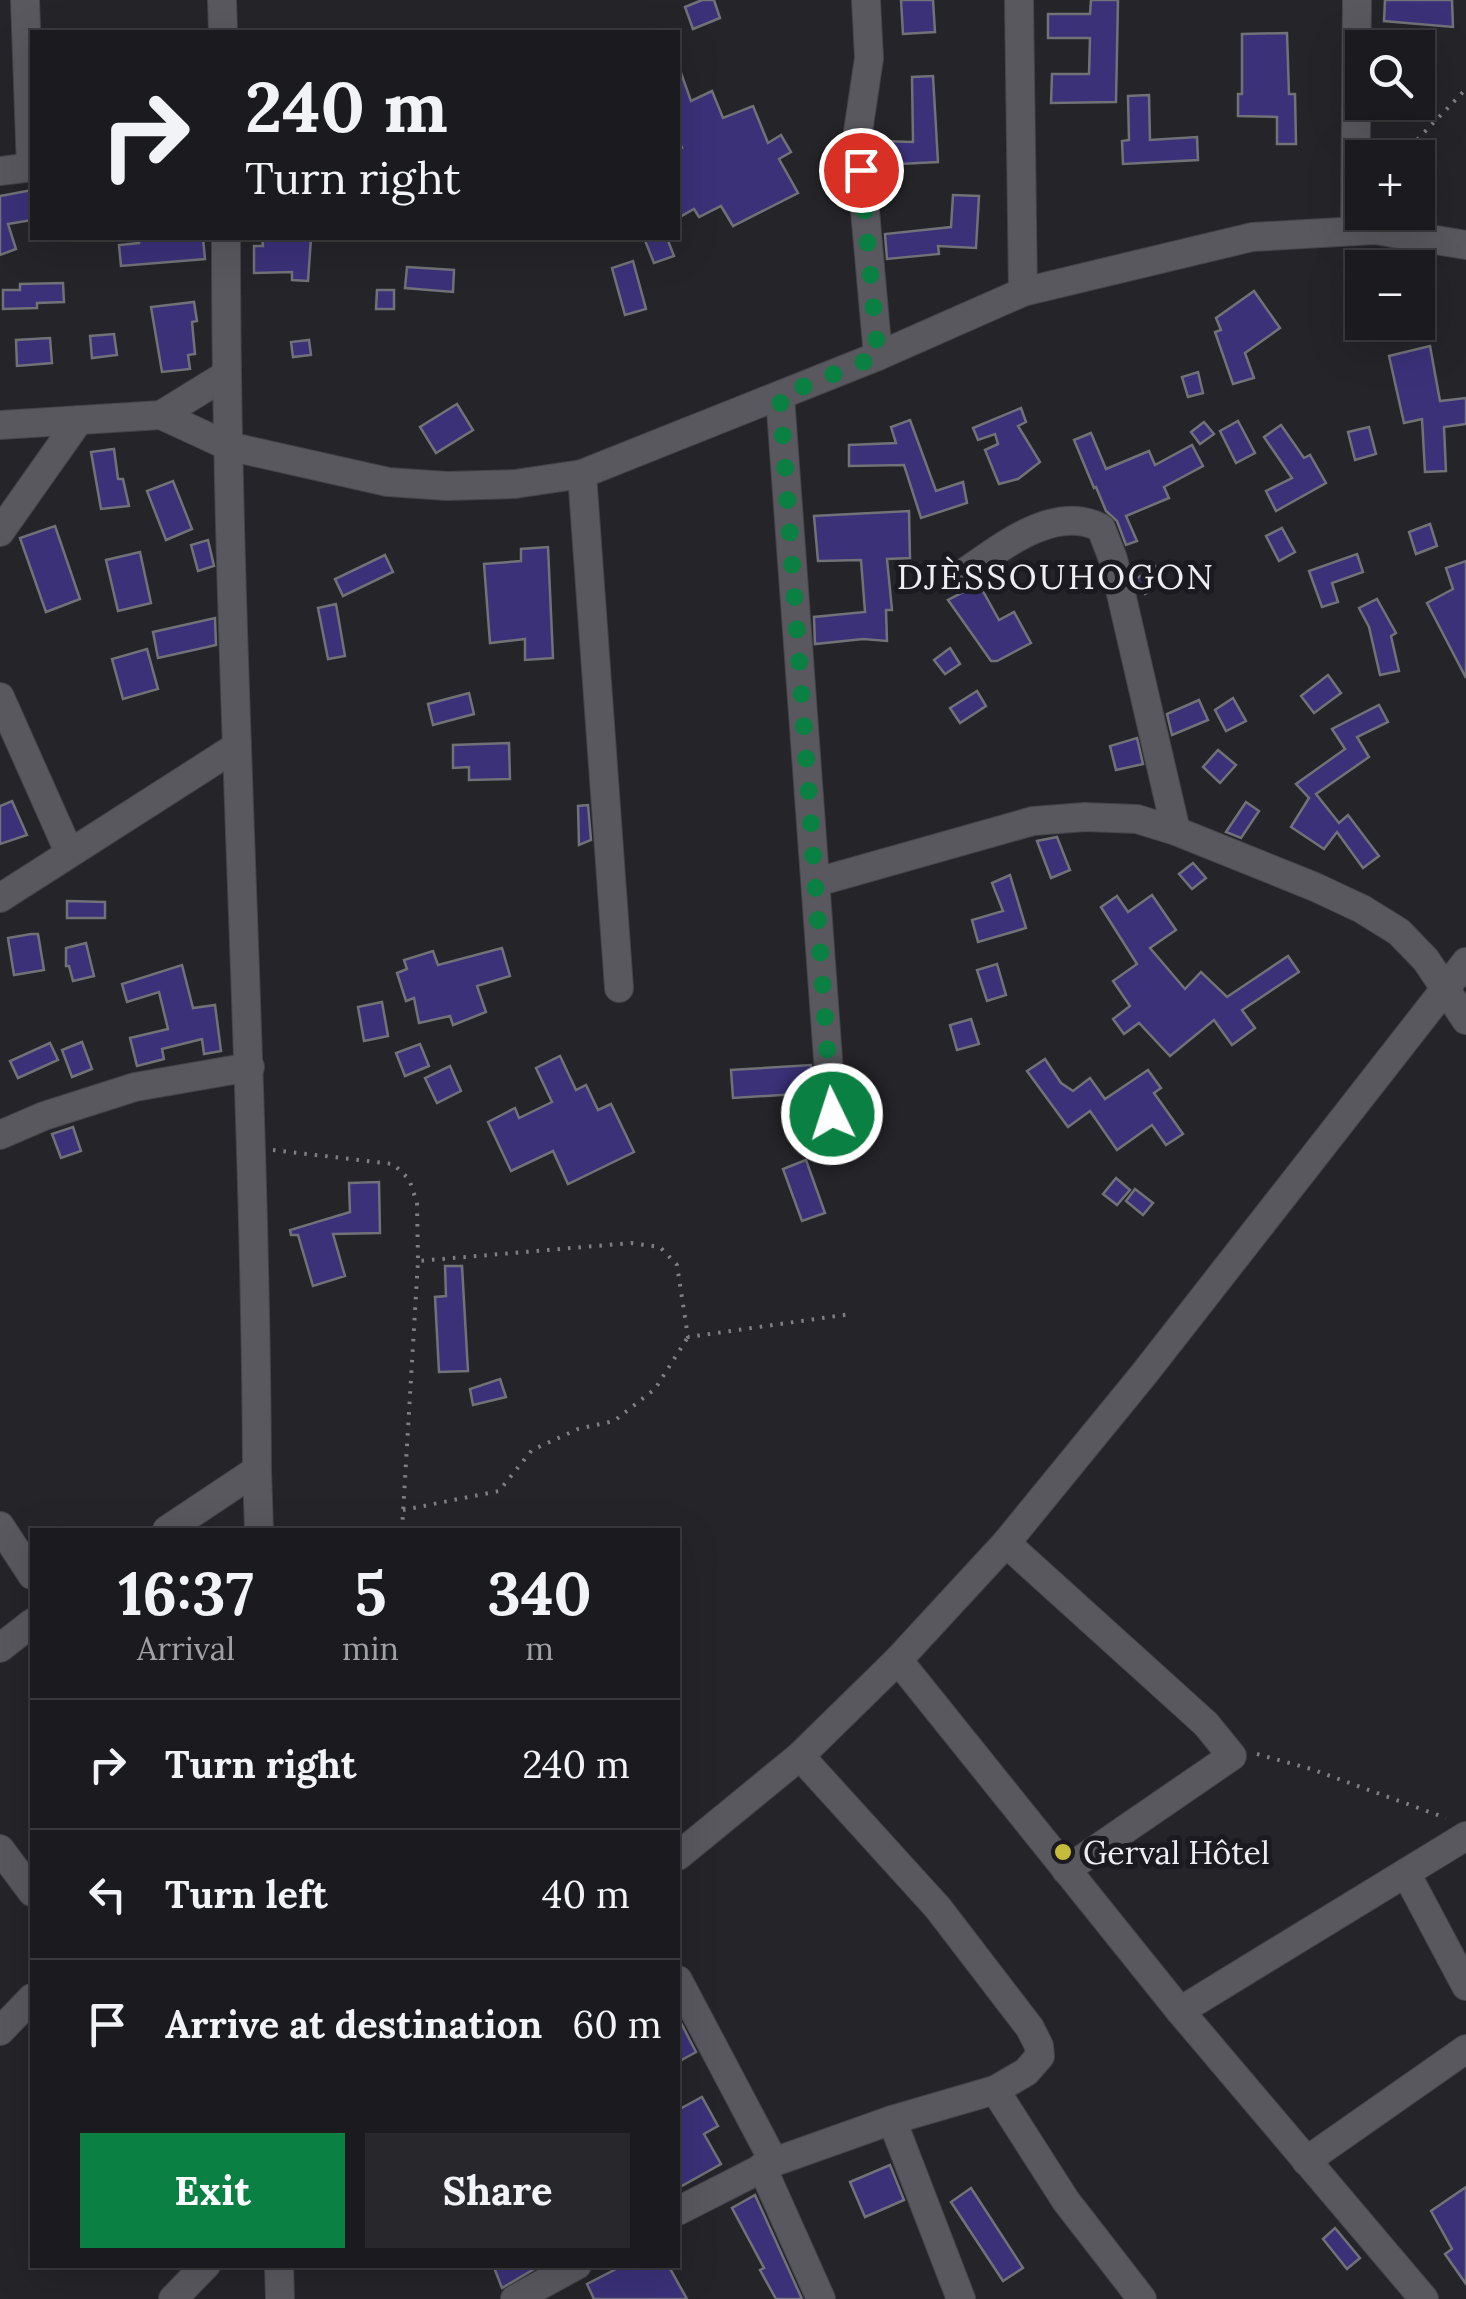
<!DOCTYPE html>
<meta charset="utf-8">
<style>
:root{--surface:#1b1b1f;--page:#28282c;--text:#f1f3f6;--muted:#a0a1a4;--line:#39393d;--accent:#0b8043}
body{margin:0;font-family:Lora,serif;background:var(--page);color:var(--text);height:100vh;display:flex;flex-direction:column;font-size:38px;white-space:nowrap}
*{box-sizing:border-box;margin:0}
p{font-size:32px;color:var(--muted)}
.icon{flex:none;width:55px;height:55px;fill:none;stroke:currentColor;stroke-width:2;stroke-linecap:round;stroke-linejoin:round}
.map{position:relative;flex:1;overflow:hidden}
.side{position:absolute;left:30px;top:1528px;width:650px;height:740px;display:flex;flex-direction:column;background:var(--surface);border-radius:0px;box-shadow:0 10px 40px #0002,0 0 0 2px var(--line)}
.side>*{flex:none}
.top-card{position:absolute;left:30px;top:30px;width:650px;height:210px;border-radius:0px;box-shadow:0 10px 40px #0002,0 0 0 2px var(--line);background:#1b1b1f;color:var(--text);overflow:hidden}
.fabs{position:absolute;left:1345px;top:30px;display:grid;gap:20px}
.fabs a{display:grid;place-items:center;width:90px;height:90px;border-radius:0px;background:var(--surface);box-shadow:0 10px 40px #0002,0 0 0 2px var(--line);font-size:50px}
.pin{position:absolute;display:grid;place-items:center;width:85px;height:85px;color:#fff;margin:-42px;border:5px solid #fff;border-radius:50%;box-shadow:0 2px 10px #0007}
.me{position:absolute;width:110px;margin:-55px;rotate:356deg;stroke-linejoin:round;filter:drop-shadow(0 0 8px #0008)}
.turn{display:flex;align-items:center;gap:35px;height:210px;padding:0 50px;font-size:45px}
.turn .icon{width:130px;height:130px;stroke-width:2.5}
.turn b{display:block;font-size:70px;line-height:85px}
.eta{display:flex;justify-content:space-evenly;align-items:center;height:170px;text-align:center}
.eta b{font-size:60px;font-weight:800;line-height:70px}
.button{display:flex;gap:20px;margin-top:auto;padding:20px 50px}
.button a{flex:1;height:115px;border-radius:0px;background:var(--accent);color:#fff;font-size:40px;font-weight:800;line-height:115px;text-align:center}
.button a+a{background:var(--page);color:var(--text)}
ul{padding:0;list-style:none}
li{display:flex;align-items:center;gap:30px;height:130px;padding:0 50px;border-top:2px solid var(--line)}
li div{flex:1}
li b{display:block;font-size:38px}
li em{font-style:normal}
.map>svg:first-child{display:block}
.building{fill:#3a3179;stroke:#717178;stroke-width:2.5}
.lines{fill:none;stroke-linecap:round;stroke-linejoin:round}
.minor-casing{stroke:#434348;stroke-width:30}
.path{stroke:#808084;stroke-width:4;stroke-dasharray:2.5 8;stroke-linecap:butt}
.minor{stroke:#58585e;stroke-width:28}
.route{stroke:#0b8043;stroke-width:18;stroke-dasharray:0 32.4}
.poi-dot{fill:#c7bb3c;stroke:#1a1a20;stroke-width:4}
.labels{text-anchor:middle;dominant-baseline:central;stroke-width:10;stroke-linejoin:round;paint-order:stroke}
.poi-label{font-size:32px;fill:#eeeef2;stroke:#1a1a20;text-anchor:start}
.neighbourhood-label{font-size:35px;letter-spacing:2.5px;fill:#eeeef2;stroke:#1a1a20}
</style>
<div class="map">
<svg width="1466" height="2299" viewBox="0 0 1466 2299">
<rect width="100%" height="100%" fill="#242429"/>
<g class="building">
<polygon points="702,0 714,0 720,18 693,29 685,7"/>
<polygon points="901,0 933,0 935,32 903,34"/>
<polygon points="1091,0 1118,0 1116,102 1051,103 1052,74 1089,74 1090,38 1048,38 1048,14 1090,14"/>
<polygon points="1385,0 1452,0 1453,27 1384,21"/>
<polygon points="1287,33 1289,94 1295,94 1296,144 1277,144 1277,117 1238,116 1238,94 1242,94 1242,34"/>
<polygon points="678,70 680,70 691,101 712,91 723,118 753,106 768,143 781,135 791,152 779,159 798,193 733,226 721,206 699,217 694,209 678,218 678,150 682,148 678,137"/>
<polygon points="933,76 938,162 879,165 879,141 913,142 912,77"/>
<polygon points="1149,95 1150,140 1197,137 1198,160 1123,164 1122,141 1129,140 1128,96"/>
<polygon points="32,190 32,220 8,224 16,249 0,255 0,196"/>
<polygon points="953,195 979,196 976,248 938,246 939,254 887,259 885,234 951,227"/>
<polygon points="139,238 203,238 205,259 121,266 119,245 139,243"/>
<polygon points="262,238 311,238 308,281 292,280 292,272 254,273 254,246 263,246"/>
<polygon points="644,238 667,238 674,256 654,263"/>
<polygon points="633,261 646,309 625,315 612,268"/>
<polygon points="407,267 454,270 453,292 405,288"/>
<polygon points="63,283 64,302 37,303 37,308 3,309 3,290 20,290 20,284"/>
<polygon points="377,290 394,290 394,309 376,309"/>
<polygon points="1254,291 1280,328 1245,353 1254,378 1233,384 1215,332 1221,330 1216,318"/>
<polygon points="194,302 197,321 192,322 195,354 188,355 190,369 162,372 151,307"/>
<polygon points="114,334 117,355 92,358 90,336"/>
<polygon points="50,338 52,363 17,366 16,340"/>
<polygon points="309,340 311,355 293,357 291,342"/>
<polygon points="1430,346 1440,401 1466,398 1466,424 1444,427 1446,471 1425,472 1422,419 1404,423 1389,356"/>
<polygon points="1198,372 1203,393 1188,397 1182,377"/>
<polygon points="457,404 473,430 436,453 420,427"/>
<polygon points="1021,408 1026,422 1018,426 1040,462 1018,479 999,484 985,450 998,444 995,434 978,440 973,428"/>
<polygon points="910,420 936,491 963,482 967,503 921,518 904,465 849,466 849,445 896,443 891,427"/>
<polygon points="1238,421 1255,453 1236,463 1220,431"/>
<polygon points="1204,422 1214,434 1200,444 1191,432"/>
<polygon points="1281,425 1304,458 1310,455 1326,483 1276,511 1266,491 1292,478 1264,437"/>
<polygon points="1369,427 1376,454 1355,460 1348,432"/>
<polygon points="1091,433 1106,469 1149,451 1155,465 1192,445 1203,466 1164,487 1169,498 1126,516 1137,541 1126,545 1117,521 1106,511 1096,487 1094,488 1074,440"/>
<polygon points="114,449 118,479 123,479 129,506 101,509 91,452"/>
<polygon points="173,481 192,529 166,540 147,491"/>
<polygon points="909,511 910,558 887,559 892,610 886,610 887,641 863,639 815,644 814,617 865,612 861,560 818,561 814,516"/>
<polygon points="1430,524 1437,546 1416,554 1409,532"/>
<polygon points="55,526 80,599 46,612 20,538"/>
<polygon points="1282,528 1295,552 1279,561 1266,536"/>
<polygon points="208,540 214,566 198,571 191,545"/>
<polygon points="548,547 553,658 525,660 525,639 490,643 484,564 521,561 521,549"/>
<polygon points="140,552 151,603 118,611 106,560"/>
<polygon points="1357,554 1363,572 1332,583 1338,602 1322,607 1309,571"/>
<polygon points="385,555 393,572 343,596 335,579"/>
<polygon points="1466,561 1466,678 1427,603 1453,589 1446,568"/>
<polygon points="1155,566 1165,580 1145,594 1136,579"/>
<polygon points="979,584 999,620 1014,612 1031,643 997,661 991,661 948,600"/>
<polygon points="1377,599 1396,633 1391,636 1399,671 1380,675 1369,627 1359,608"/>
<polygon points="336,604 345,656 328,659 318,608"/>
<polygon points="215,618 216,645 158,658 153,632"/>
<polygon points="950,648 960,664 945,674 934,660"/>
<polygon points="147,649 158,689 123,699 112,659"/>
<polygon points="1328,675 1341,693 1314,713 1301,696"/>
<polygon points="977,691 986,706 960,723 950,708"/>
<polygon points="469,693 474,714 433,725 428,704"/>
<polygon points="1233,698 1246,721 1226,731 1215,710"/>
<polygon points="1199,700 1208,720 1172,735 1167,714"/>
<polygon points="1379,705 1388,722 1357,737 1369,757 1316,794 1339,823 1348,815 1379,856 1363,868 1337,832 1324,849 1291,827 1309,798 1296,784 1345,749 1332,729"/>
<polygon points="1137,738 1143,764 1116,770 1110,746"/>
<polygon points="509,743 510,779 469,780 469,767 453,768 453,745"/>
<polygon points="1218,750 1236,765 1220,783 1203,767"/>
<polygon points="12,801 27,835 0,844 0,806"/>
<polygon points="1246,802 1259,811 1241,838 1226,832"/>
<polygon points="588,805 591,840 579,845 578,806"/>
<polygon points="1057,837 1070,870 1051,878 1037,841"/>
<polygon points="1193,863 1206,878 1192,889 1179,874"/>
<polygon points="1010,875 1026,928 978,942 972,920 1003,911 992,883"/>
<polygon points="1152,895 1176,930 1150,948 1185,989 1201,972 1227,997 1288,956 1299,972 1242,1010 1255,1028 1232,1045 1214,1020 1170,1056 1139,1023 1124,1034 1113,1019 1130,1006 1113,981 1137,964 1101,907 1117,896 1128,912"/>
<polygon points="67,901 105,902 105,918 67,918"/>
<polygon points="31,934 38,934 44,970 14,975 8,938"/>
<polygon points="86,943 94,976 73,981 69,966 66,966 66,948"/>
<polygon points="502,948 510,976 477,986 486,1012 453,1025 450,1016 419,1023 414,998 406,1001 397,973 407,969 404,960 433,951 438,965"/>
<polygon points="997,964 1006,995 987,1001 977,970"/>
<polygon points="182,965 193,1008 215,1005 221,1051 204,1054 202,1039 162,1049 164,1059 137,1066 130,1038 168,1029 159,992 127,1002 122,984"/>
<polygon points="382,1002 388,1036 364,1041 358,1007"/>
<polygon points="971,1019 979,1044 957,1050 950,1025"/>
<polygon points="82,1042 92,1069 72,1077 62,1050"/>
<polygon points="50,1043 58,1060 18,1078 10,1061"/>
<polygon points="420,1044 429,1066 405,1076 396,1053"/>
<polygon points="560,1056 576,1090 586,1085 598,1110 611,1104 634,1152 568,1184 553,1151 511,1171 488,1122 515,1108 519,1118 552,1102 536,1068"/>
<polygon points="1045,1059 1061,1083 1073,1091 1090,1078 1105,1099 1148,1070 1161,1088 1154,1093 1183,1134 1166,1145 1152,1125 1117,1150 1090,1111 1068,1127 1027,1071"/>
<polygon points="811,1065 813,1093 733,1098 731,1070"/>
<polygon points="450,1066 461,1091 437,1103 425,1078"/>
<polygon points="73,1127 81,1151 61,1158 52,1134"/>
<polygon points="806,1160 825,1213 802,1221 783,1169"/>
<polygon points="1116,1178 1130,1190 1117,1205 1103,1194"/>
<polygon points="379,1182 380,1233 333,1234 345,1276 313,1286 298,1235 291,1235 290,1230 350,1212 349,1183"/>
<polygon points="1135,1189 1153,1203 1143,1215 1126,1201"/>
<polygon points="445,1266 462,1266 468,1371 439,1372 435,1297 446,1296"/>
<polygon points="500,1379 506,1397 473,1405 470,1389"/>
<polygon points="678,2017 696,2052 678,2062"/>
<polygon points="702,2097 718,2126 704,2134 721,2164 678,2188 678,2110"/>
<polygon points="890,2165 904,2200 865,2217 850,2182"/>
<polygon points="1466,2187 1466,2284 1445,2254 1452,2249 1431,2211"/>
<polygon points="971,2188 1023,2268 1003,2281 951,2202"/>
<polygon points="755,2195 802,2299 776,2299 760,2270 764,2268 732,2208"/>
<polygon points="1335,2228 1360,2258 1347,2269 1323,2239"/>
<polygon points="493,2265 541,2265 502,2288"/>
<polygon points="624,2265 668,2265 687,2299 594,2299 587,2284"/>
</g>
<g class="lines">
<defs>
<g id="minor">
<polyline points="25,0 31,168"/>
<polyline points="222,0 223,32"/>
<polyline points="866,0 869,58 858,132 878,356"/>
<polyline points="1019,0 1023,292"/>
<polyline points="0,171 32,167"/>
<polyline points="1355,230 1357,0"/>
<polyline points="780,396 832,1114"/>
<polyline points="161,415 226,375"/>
<polyline points="0,425 161,415 228,446 388,482 447,486 515,484 582,474 878,356 1023,292 1252,237 1375,230 1466,245"/>
<polyline points="582,474 619,988"/>
<polyline points="0,532 79,420"/>
<path d="M958 577C996 552 1052 502 1101 528L1113 559 1176 831"/>
<polyline points="0,697 69,852"/>
<polyline points="817,882 1033,821 1085,817 1137,819 1176,831 1315,887 1362,909 1399,932 1426,960 1466,1020"/>
<polyline points="0,898 236,747"/>
<polyline points="0,1135 44,1116 135,1087 250,1067"/>
<polyline points="257,1470 259,1530"/>
<polyline points="0,1526 32,1575"/>
<path d="M167 1530 257 1470C255 1059 226 648 226 238"/>
<polyline points="1006,1543 1206,1724 1232,1756 1066,1870"/>
<polyline points="0,1648 32,1623"/>
<polyline points="898,1660 1180,2011 1424,2299"/>
<polyline points="0,1849 32,1892"/>
<polyline points="678,1856 800,1756 898,1660 1006,1543 1144,1374 1466,962"/>
<polyline points="1406,1873 1466,1986"/>
<polyline points="678,1980 774,2162"/>
<polyline points="1180,2011 1466,1836"/>
<polyline points="0,2031 32,1998"/>
<polyline points="995,2090 1066,2201 1142,2299"/>
<polyline points="892,2120 961,2299"/>
<polyline points="1306,2161 1466,2049"/>
<polyline points="762,2167 821,2299"/>
<polyline points="678,2211 774,2162 892,2120 995,2090 1026,2072 1040,2056 1039,2046 1030,2028 938,1908 800,1756"/>
<polyline points="279,2265 280,2299"/>
<polyline points="173,2299 206,2265"/>
<polyline points="515,2299 577,2265"/>
</g>
</defs>
<use href="#minor" class="minor-casing"/>
<g class="path">
<polyline points="1408,158 1413,144 1466,89"/>
<polyline points="273,1150 393,1164 409,1179 417,1203 418,1260"/>
<polyline points="403,1510 499,1491 532,1450 578,1429 614,1421 655,1389 688,1337"/>
<polyline points="402,1530 418,1261 631,1243 660,1247 677,1265 688,1337 851,1314"/>
<polyline points="1257,1754 1311,1769 1446,1818"/>
</g>
<use href="#minor" class="minor"/>
</g>
<g class="lines">
<polyline class="route" points="832,1114 780,396 878,356 861,170"/>
</g>
<circle class="poi-dot" cx="1063" cy="1852" r="10"/>
<g class="labels">
<g class="poi-label">
<text x="1083" y="1852">Gerval Hôtel</text>
</g>
<g class="neighbourhood-label">
<text x="1056" y="576">DJÈSSOUHOGON</text>
</g>
</g>
</svg>
<div class="fabs">
<a><svg class="icon" aria-label="search" viewBox="0 0 24 24"><circle cx="10" cy="10" r="6"/><path d="M15 15l6 6"/></svg></a>
<a>+</a>
<a>−</a>
</div>
<div class="pin" style="left:861px;top:170px;background:#d93025"><svg class="icon" aria-label="arrive" viewBox="0 0 24 24"><path d="M6 21V4h12l-3 4 3 4H6"/></svg></div>
<svg class="me" style="left:832px;top:1114px" viewBox="-20 -20 40 40"><circle r="17" fill="#0b8043" stroke="#fff" stroke-width="3"/><path d="M0-11L8 9 0 5-8 9z" fill="#fff"/></svg>
<div class="top-card">
<div class="turn"><svg class="icon" aria-label="right" viewBox="0 0 24 24"><path d="M7 20v-9h11M14 6l5 5-5 5"/></svg><div><b>240 m</b>Turn right</div></div>
</div>
<section class="side">
<div class="eta">
<div><b>16:37</b><p>Arrival</p></div>
<div><b>5</b><p>min</p></div>
<div><b>340</b><p>m</p></div>
</div>
<ul>
<li><svg class="icon" aria-label="right" viewBox="0 0 24 24"><path d="M7 20v-9h11M14 6l5 5-5 5"/></svg><div><b>Turn right</b></div><em>240 m</em></li>
<li><svg class="icon" aria-label="left" viewBox="0 0 24 24"><path d="M17 20v-9H6M10 6l-5 5 5 5"/></svg><div><b>Turn left</b></div><em>40 m</em></li>
<li><svg class="icon" aria-label="arrive" viewBox="0 0 24 24"><path d="M6 21V4h12l-3 4 3 4H6"/></svg><div><b>Arrive at destination</b></div><em>60 m</em></li>
</ul>
<div class="button"><a>Exit</a><a>Share</a></div>
</section>
</div>
